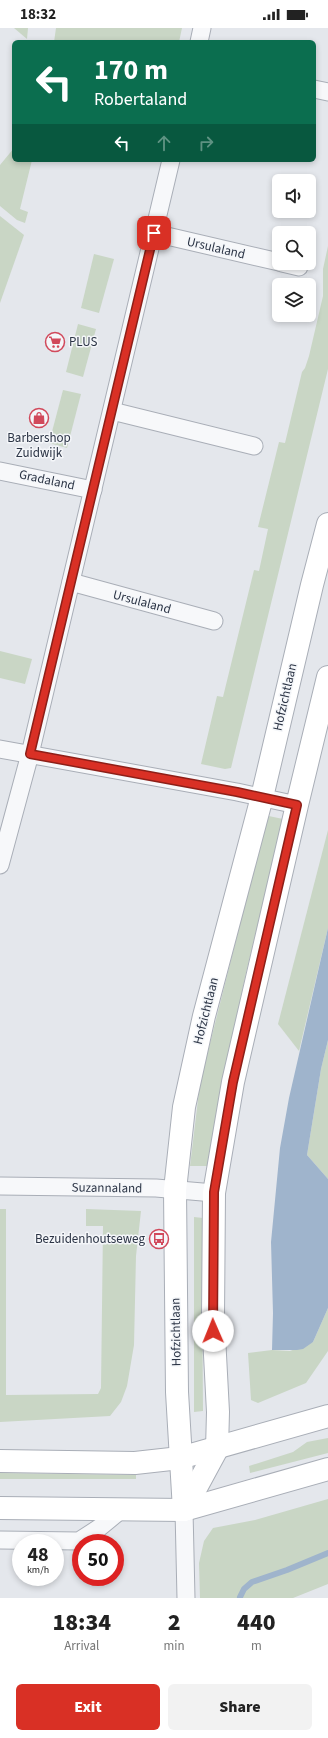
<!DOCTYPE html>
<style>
:root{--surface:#fff;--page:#f2f2f2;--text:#222;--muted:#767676;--accent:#d93025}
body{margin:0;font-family:"Source Sans 3",sans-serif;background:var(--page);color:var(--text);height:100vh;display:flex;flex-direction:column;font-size:15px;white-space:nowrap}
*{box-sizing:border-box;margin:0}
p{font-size:13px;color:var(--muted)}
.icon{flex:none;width:22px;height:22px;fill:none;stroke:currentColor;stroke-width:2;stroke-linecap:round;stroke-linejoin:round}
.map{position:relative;height:1570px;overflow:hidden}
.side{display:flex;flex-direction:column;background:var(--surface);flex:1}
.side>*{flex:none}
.top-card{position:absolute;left:12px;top:12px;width:304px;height:122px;border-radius:6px;box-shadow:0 2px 6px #0003;background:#0b6e4f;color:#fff;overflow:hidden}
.controls{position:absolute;left:272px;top:146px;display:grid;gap:8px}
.controls a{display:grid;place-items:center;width:44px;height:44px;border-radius:6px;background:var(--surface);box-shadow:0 2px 6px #0003;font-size:20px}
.speed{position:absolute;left:12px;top:1506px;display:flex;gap:8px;font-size:20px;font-weight:700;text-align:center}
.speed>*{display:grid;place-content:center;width:52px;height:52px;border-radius:50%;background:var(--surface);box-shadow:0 2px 6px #0003;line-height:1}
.speed small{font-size:10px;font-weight:400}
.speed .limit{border:6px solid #d22;background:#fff;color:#111}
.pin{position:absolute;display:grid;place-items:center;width:34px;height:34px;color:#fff;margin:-17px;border-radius:8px;box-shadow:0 2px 6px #0006}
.me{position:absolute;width:44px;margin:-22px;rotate:359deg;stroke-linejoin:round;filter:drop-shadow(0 0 3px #0008)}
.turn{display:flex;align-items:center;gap:14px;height:84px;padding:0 16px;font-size:18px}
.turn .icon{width:52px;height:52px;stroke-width:2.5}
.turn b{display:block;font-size:28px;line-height:34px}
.lanes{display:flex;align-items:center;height:38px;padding:0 16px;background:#0003;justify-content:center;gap:20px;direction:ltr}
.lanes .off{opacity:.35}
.eta{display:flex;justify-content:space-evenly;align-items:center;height:68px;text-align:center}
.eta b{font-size:24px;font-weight:800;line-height:28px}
.cta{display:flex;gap:8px;margin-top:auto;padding:8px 16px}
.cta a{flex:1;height:46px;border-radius:6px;background:var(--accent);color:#fff;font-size:16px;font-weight:800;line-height:46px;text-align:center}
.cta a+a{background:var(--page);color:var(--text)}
.status{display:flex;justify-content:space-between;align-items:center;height:28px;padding:0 20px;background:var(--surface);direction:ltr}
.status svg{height:11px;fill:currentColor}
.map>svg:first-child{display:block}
.green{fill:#c9d6c5}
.water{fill:#9fb4cc}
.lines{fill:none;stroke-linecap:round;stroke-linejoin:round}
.stream{stroke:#9fb4cc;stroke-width:6}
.street-casing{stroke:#a9aeb7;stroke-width:19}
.secondary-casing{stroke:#a9aeb7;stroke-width:24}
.street{stroke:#f7f8fa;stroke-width:17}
.secondary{stroke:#fff;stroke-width:22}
.route-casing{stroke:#8d1f18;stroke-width:10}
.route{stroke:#d93025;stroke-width:7}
.labels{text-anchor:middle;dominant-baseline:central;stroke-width:3;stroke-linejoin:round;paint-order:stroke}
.street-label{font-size:13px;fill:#2b3445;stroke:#f4f6f9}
.poi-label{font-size:13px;fill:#2b3445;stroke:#f4f6f9;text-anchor:start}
</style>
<div class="status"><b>18:32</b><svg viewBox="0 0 49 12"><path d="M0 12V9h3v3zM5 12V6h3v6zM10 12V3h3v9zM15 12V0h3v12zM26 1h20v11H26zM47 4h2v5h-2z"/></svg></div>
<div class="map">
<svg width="328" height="1570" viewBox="0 0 328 1570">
<rect width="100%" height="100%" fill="#e4e7ec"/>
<g class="green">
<polygon points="14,0 28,0 27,11"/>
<polygon points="56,0 182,0 179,14 54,14"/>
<polygon points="14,120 14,132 32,132 20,181 28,184 25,195 17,192 0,178 0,137"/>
<polygon points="0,188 24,207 0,275"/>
<polygon points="328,218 328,341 231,740 225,741 201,736 217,668 223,669 254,542 259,543 268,501 258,499 279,414 285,415 302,344 305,340 309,328 323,268 323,241"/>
<polygon points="94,226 114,231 99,285 81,280"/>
<polygon points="78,296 96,301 83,349 66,344"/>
<polygon points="63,362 81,366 67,420 49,415"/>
<polygon points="0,623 32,631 25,656 0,650"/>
<polygon points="264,787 283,791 246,945 221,1060 211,1138 190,1138 200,1055 261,813"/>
<polygon points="328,802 328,900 299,1023 278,996"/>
<polygon points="328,1012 328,1151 307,1127 321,1041"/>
<polygon points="0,1181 6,1181 6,1367 98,1366 101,1360 103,1198 86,1198 86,1181 141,1183 136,1228 134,1317 127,1358 121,1374 110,1388 0,1394"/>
<polygon points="194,1189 203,1190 202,1240 203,1383 194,1384"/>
<polygon points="328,1280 328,1323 306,1355 258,1375 251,1372 248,1325 272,1322 290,1323 313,1314"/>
<polygon points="328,1410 328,1425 250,1445 249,1438 293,1424 307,1414"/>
<polygon points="0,1445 136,1447 136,1451 0,1451"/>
<polygon points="328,1471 328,1556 293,1570 200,1570 199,1535 204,1513 213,1500 255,1492"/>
</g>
<polygon class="water" points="328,900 328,1012 321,1041 307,1127 328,1151 328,1280 313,1314 303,1321 297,1322 272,1322 273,1285 271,1214 280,1120 289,1070"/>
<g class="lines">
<polyline class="stream" points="240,1569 244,1561 252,1554 287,1542 328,1525"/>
<defs>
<g id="street">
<polyline points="199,14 202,0"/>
<polyline points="314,61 328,64"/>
<polyline points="154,205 279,234"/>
<polyline points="282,235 299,239"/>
<polyline points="112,383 254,418"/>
<polyline points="0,443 93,462"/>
<polyline points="71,554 214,593"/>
<polyline points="0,721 237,764 297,777"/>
<polyline points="0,837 30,726 171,132"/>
<polyline points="0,1158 156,1160 214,1165"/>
<polyline points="184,1482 186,1570"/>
<polyline points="0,1512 79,1513 99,1500 122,1481"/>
</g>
<g id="secondary">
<polyline points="0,1433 135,1435 180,1430 328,1388"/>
<polyline points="0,1480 184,1482 328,1441"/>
<polyline points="184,1482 177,1364 175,1162 184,1079 204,988 262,769 312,557 328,496"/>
<polyline points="184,1482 217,1421 218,1384 213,1289 214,1165 233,1054 297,777 328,649"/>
</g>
</defs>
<use href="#street" class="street-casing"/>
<use href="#secondary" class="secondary-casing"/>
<use href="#street" class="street"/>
<use href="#secondary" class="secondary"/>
</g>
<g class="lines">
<defs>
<polyline id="route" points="154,205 30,726 237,764 297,777 233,1054 214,1164 213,1303"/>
</defs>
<use href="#route" class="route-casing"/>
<use href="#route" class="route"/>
</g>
<defs>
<symbol id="supermarket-ring" viewBox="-11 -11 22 22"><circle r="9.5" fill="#f4f6f9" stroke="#d1495b" stroke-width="1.5"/><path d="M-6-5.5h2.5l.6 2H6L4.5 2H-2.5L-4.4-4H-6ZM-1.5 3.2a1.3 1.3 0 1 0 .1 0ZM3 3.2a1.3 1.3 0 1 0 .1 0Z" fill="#d1495b"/></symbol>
<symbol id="shop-ring" viewBox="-11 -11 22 22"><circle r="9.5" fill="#f4f6f9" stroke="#d1495b" stroke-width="1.5"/><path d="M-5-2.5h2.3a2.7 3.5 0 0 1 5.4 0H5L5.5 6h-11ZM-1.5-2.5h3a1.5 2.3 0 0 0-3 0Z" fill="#d1495b"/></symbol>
<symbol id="bus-ring" viewBox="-11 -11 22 22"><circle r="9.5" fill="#f4f6f9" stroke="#d1495b" stroke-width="1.5"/><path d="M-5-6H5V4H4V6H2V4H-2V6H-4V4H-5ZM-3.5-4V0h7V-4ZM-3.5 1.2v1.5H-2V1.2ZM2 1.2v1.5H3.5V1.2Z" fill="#d1495b"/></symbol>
</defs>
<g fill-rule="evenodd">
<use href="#supermarket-ring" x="44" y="303" width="22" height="22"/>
<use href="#shop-ring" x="28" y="379" width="22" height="22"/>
<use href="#bus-ring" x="148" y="1200" width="22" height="22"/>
</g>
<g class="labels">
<g class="street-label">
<text transform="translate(216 220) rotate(13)">Ursulaland</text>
<text transform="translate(47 452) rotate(12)">Gradaland</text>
<text transform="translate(142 574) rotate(15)">Ursulaland</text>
<text transform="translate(285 669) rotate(-77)">Hofzichtlaan</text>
<text transform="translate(206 983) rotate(-76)">Hofzichtlaan</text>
<text transform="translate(107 1160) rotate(1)">Suzannaland</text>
<text transform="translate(176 1304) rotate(-91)">Hofzichtlaan</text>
</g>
<g class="poi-label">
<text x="69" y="314">PLUS</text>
<text x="39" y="410" text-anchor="middle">Barbershop<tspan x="39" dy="15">Zuidwijk</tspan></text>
<text x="145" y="1211" text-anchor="end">Bezuidenhoutseweg</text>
</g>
</g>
</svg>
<div class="controls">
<a><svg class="icon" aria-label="sound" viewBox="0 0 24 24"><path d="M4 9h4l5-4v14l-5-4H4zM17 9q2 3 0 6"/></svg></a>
<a><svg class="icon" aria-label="search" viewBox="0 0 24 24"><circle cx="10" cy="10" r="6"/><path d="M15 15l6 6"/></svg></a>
<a><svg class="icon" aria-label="layers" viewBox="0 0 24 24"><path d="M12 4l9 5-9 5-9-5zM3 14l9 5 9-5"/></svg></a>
</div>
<div class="speed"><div>48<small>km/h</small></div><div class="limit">50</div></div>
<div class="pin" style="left:154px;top:205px;background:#d93025"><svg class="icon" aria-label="arrive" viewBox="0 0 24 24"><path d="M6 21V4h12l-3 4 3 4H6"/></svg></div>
<svg class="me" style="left:213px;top:1303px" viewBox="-20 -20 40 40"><circle r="19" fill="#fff"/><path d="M0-13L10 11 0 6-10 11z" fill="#d93025"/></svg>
<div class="top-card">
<div class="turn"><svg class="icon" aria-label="left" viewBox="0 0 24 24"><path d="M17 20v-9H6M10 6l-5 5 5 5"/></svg><div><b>170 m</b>Robertaland</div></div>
<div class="lanes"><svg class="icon" aria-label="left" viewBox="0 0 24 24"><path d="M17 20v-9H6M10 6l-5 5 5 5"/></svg><svg class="icon off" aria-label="ahead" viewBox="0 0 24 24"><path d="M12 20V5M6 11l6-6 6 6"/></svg><svg class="icon off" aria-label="right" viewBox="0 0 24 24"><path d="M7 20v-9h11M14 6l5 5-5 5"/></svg></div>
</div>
</div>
<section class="side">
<div class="eta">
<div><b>18:34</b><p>Arrival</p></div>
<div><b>2</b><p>min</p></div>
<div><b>440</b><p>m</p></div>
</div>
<div class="cta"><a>Exit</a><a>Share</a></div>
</section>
